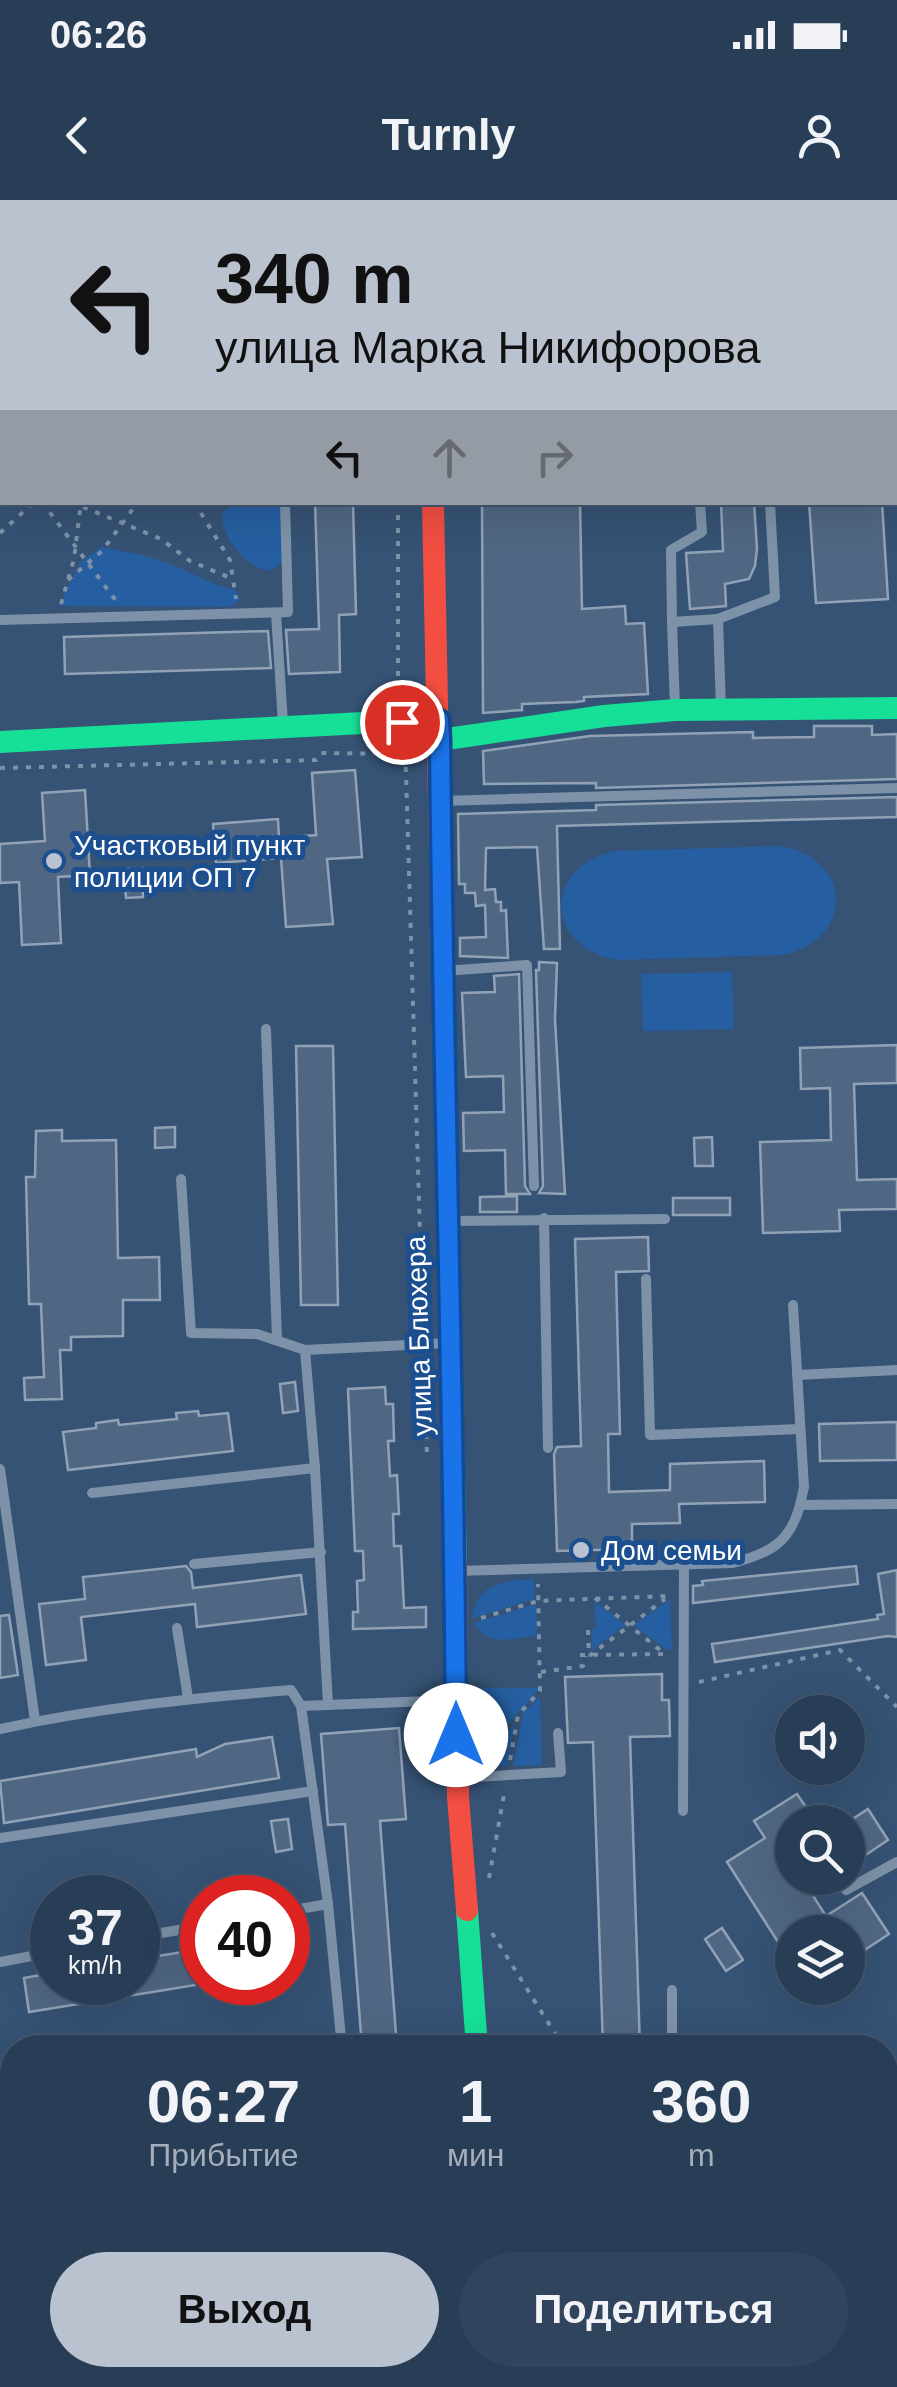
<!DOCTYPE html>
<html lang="ru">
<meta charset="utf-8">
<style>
:root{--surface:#283e57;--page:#30455d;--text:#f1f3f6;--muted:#a5aeba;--line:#44576d;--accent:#b9c2ce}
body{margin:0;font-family:Helvetica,sans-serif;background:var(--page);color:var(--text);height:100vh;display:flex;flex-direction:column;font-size:38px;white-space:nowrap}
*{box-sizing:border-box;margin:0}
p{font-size:32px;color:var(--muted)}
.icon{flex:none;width:55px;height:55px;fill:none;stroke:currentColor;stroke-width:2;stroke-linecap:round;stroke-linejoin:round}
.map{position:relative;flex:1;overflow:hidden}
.side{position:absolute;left:0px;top:1835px;width:898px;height:352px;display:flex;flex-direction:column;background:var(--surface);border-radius:40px 40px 0 0;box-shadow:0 10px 40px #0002,0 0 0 2px var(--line)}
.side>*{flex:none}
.hud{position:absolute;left:0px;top:0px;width:898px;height:305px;box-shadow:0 10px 40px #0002,0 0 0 2px var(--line);background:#b9c2ce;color:#111;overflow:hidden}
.controls{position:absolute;left:775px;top:1495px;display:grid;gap:20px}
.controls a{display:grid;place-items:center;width:90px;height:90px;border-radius:50%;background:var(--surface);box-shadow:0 10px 40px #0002,0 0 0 2px var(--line);font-size:50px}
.speed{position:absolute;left:30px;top:1675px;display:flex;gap:20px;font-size:50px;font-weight:700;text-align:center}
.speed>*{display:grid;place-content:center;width:130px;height:130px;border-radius:50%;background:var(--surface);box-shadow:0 10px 40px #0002,0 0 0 2px var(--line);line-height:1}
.speed small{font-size:25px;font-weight:400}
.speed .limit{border:15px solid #d22;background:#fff;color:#111}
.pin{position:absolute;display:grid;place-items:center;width:85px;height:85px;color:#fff;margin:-42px;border:5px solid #fff;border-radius:50%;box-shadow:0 2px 10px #0007}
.me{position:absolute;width:110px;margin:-55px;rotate:0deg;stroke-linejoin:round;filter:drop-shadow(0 0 8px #0008)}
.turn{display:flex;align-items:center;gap:35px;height:210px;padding:0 50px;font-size:45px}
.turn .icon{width:130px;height:130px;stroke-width:2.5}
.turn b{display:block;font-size:70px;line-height:85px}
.lanes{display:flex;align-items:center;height:95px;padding:0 50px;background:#0003;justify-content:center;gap:50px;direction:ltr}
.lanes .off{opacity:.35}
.eta{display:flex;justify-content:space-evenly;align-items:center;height:170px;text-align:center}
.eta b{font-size:60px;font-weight:800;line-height:70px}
.action{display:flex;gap:20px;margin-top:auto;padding:20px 50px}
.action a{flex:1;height:115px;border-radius:60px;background:var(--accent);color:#111;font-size:40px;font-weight:800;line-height:115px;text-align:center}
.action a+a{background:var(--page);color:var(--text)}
.status{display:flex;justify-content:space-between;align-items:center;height:70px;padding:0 50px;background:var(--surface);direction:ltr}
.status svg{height:28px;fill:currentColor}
header{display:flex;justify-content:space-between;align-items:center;height:130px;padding:0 50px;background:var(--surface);font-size:45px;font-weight:800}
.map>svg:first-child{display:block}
.green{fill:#265fa1}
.building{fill:#506783;stroke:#92a2b6;stroke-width:2.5}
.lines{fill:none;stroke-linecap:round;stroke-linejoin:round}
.path{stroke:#7d92a8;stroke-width:4;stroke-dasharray:5 8;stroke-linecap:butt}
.lane{stroke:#7d92a8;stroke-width:10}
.fast{stroke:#16e098;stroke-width:22}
.jam{stroke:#f24e42;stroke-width:22}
.route-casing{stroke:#114b97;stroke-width:25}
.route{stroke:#1a73e8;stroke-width:18}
.poi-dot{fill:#b9c2ce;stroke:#1b4f8f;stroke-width:4}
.labels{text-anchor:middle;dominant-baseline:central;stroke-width:10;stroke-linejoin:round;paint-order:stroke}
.poi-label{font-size:28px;fill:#fff;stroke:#1b4f8f;text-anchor:start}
.street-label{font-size:28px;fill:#fff;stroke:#1b4f8f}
</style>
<div class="status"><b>06:26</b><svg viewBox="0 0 49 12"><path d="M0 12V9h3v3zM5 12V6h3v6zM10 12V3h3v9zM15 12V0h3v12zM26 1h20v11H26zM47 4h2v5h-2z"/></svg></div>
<header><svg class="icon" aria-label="back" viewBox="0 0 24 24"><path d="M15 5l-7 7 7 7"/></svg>Turnly<svg class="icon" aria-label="person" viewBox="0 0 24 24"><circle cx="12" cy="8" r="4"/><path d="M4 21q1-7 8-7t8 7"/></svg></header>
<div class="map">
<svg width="897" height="2187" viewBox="0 0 897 2187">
<rect width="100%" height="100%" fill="#365274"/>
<g class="green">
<path d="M233 303H281L282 359 279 366 266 371C243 362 223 340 222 314Z"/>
<path d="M101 347C127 352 153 356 177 367 198 375 213 386 236 390L240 400 230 407 59 406 80 363Z"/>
<path d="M780 646C853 658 855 738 784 755L617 760C545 747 542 667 614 651Z"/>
<polygon points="732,772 734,829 643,831 641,774"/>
<path d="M534 1379 535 1399 473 1418C475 1383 505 1381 534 1379Z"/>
<polygon points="670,1399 672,1449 665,1449 634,1425"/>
<polygon points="594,1401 625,1425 592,1450 591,1430 596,1429"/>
<path d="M536 1404 537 1436C512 1438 488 1448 474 1423Z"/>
<polygon points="484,1488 540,1488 466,1571 470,1496"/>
<polygon points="540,1496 542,1565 513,1566 523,1513"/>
<polygon points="515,1523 507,1566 474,1568"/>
<polygon points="897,2090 897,2151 885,2154 885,2092"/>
<polygon points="823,2175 867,2175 888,2187 772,2187"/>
</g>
<g class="building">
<polygon points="315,302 353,302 356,414 339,415 340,472 289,474 286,430 319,429"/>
<polygon points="482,302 580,302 582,409 625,406 626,424 644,423 648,494 584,497 584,501 576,502 522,504 522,510 483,513"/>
<polygon points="721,302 754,302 757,349 755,366 749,379 725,384 726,406 690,409 686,353 723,351"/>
<polygon points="809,302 882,302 888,399 816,403"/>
<polygon points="268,431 271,468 65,474 64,437"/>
<polygon points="814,526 872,526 872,535 897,534 897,579 596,588 596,583 484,584 483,551 590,536 753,532 753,538 814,537"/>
<polygon points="355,570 362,657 327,659 333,724 286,727 281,658 216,663 213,624 278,619 279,638 316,635 312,573"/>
<polygon points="85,590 90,675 58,677 61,743 22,745 19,682 0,683 0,644 45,641 42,593"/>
<polygon points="897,597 897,617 557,626 560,749 544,749 537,647 486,648 485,690 495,689 496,702 501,702 501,711 506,710 508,758 460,756 460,738 486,737 485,705 476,706 475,693 465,693 465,684 459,684 458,614 596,610 596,605"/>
<polygon points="142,668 143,697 126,698 124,669"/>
<polygon points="539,762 557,763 555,819 565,994 539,993 543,986 536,770 539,770"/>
<polygon points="519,774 525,986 530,994 506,994 505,950 464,951 463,913 504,912 503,876 466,877 462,793 495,792 494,776"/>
<polygon points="897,845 897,883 854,884 857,980 897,979 897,1009 839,1010 840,1031 763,1033 760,942 831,940 830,888 801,889 800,848"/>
<polygon points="296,846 333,846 338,1105 301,1105"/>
<polygon points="175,927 175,947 155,948 155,928"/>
<polygon points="62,930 62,941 116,940 118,1058 159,1057 160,1100 123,1100 123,1136 71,1137 71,1150 60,1150 62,1199 25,1200 24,1178 44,1177 41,1104 29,1104 26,977 35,977 36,931"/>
<polygon points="712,937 713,966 695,966 694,938"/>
<polygon points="517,996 517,1012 480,1012 480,997"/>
<rect x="673" y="998" width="57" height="17"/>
<polygon points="648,1037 649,1071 616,1072 620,1234 608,1234 609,1292 670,1290 670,1264 764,1261 765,1302 679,1304 680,1323 632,1324 632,1349 557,1351 554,1254 557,1247 581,1246 575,1039"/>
<polygon points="295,1182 298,1211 283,1213 280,1184"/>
<polygon points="385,1187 386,1204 393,1204 394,1241 388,1241 390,1276 397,1275 399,1314 393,1314 394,1346 401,1346 404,1408 426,1407 426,1427 353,1429 353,1412 358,1412 357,1381 364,1380 363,1351 355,1351 348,1189"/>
<polygon points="198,1211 199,1216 228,1213 233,1251 68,1270 63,1232 96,1228 96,1223 118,1220 119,1225 177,1219 176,1213"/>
<polygon points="897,1222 897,1260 820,1261 819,1224"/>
<polygon points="186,1366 191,1372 193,1388 301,1375 306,1414 197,1427 195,1404 81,1417 86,1460 46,1465 39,1404 85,1399 83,1377"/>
<polygon points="856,1366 858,1384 693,1403 693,1386 703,1385 702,1381"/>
<polygon points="897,1370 897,1437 888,1436 715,1462 712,1444 878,1419 877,1415 884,1414 878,1374"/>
<polygon points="9,1415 18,1475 0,1478 0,1416"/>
<polygon points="662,1474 662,1500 669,1500 670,1536 630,1537 640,1848 603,1848 593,1542 568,1543 565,1477"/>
<polygon points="399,1528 406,1619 380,1621 397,1848 362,1848 345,1624 328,1625 321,1534"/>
<polygon points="272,1537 279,1578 4,1623 0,1581 196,1549 197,1557 225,1544"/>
<polygon points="797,1594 816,1622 792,1622 792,1646 785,1651 792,1663 792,1678 831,1678 810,1691 826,1716 862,1693 889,1734 848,1761 848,1732 792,1732 792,1764 727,1662 765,1638 754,1621"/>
<polygon points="868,1609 888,1640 848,1667 848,1622"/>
<polygon points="288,1619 292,1649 276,1652 271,1621"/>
<polygon points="722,1728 743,1760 726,1771 705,1739"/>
<polygon points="202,1749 202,1784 29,1812 24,1778 52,1773 52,1782 138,1782 138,1759"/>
</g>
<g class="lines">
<g class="path">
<polyline points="18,0 19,2"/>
<polyline points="58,0 58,2"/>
<polyline points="396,0 396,2"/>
<polyline points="643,0 644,2"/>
<polyline points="504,2 509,0"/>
<polyline points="697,2 703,0"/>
<polyline points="0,75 2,74"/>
<polyline points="0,248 2,252"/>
<polyline points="0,268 2,268"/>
<polyline points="42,302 117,402"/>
<polyline points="71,302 161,339 190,361 233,379"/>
<polyline points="194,302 230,360 236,399"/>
<polyline points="398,302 398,498"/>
<polyline points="0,333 34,302"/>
<polyline points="68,380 102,351 138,302"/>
<polyline points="61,404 74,359 81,302"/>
<polyline points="405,541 423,1132"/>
<polyline points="0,568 316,560 321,553 405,554"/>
<polyline points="424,1156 427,1257"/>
<polyline points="595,1398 665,1454"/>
<polyline points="481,1418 538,1401 669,1396"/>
<polyline points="588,1430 589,1456"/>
<polyline points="580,1455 671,1454"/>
<polyline points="589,1456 665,1399"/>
<polyline points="541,1472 583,1466 586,1456"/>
<polyline points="699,1482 840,1450 897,1507"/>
<polyline points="510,1560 518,1515 540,1491 538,1384"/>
<polyline points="489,1678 505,1589"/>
<polyline points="492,1733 564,1848"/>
<polyline points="885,2157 897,2154"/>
<polyline points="640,2175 658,2187"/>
<polyline points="703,2175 716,2187"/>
<polyline points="872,2175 893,2187"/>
<polyline points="422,2187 435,2175"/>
<polyline points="751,2187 803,2175"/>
</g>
<g class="lane">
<polyline points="251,0 251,2"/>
<polyline points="306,0 306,2"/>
<polyline points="0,207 2,207"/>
<polyline points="276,413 283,524"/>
<polyline points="718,419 775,397 770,302"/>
<polyline points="0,420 288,412 285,302"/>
<polyline points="672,422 671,350 702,332 700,302"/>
<polyline points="675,508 672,422 718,419 721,509"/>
<polyline points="442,601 897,588"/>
<polyline points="444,771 527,765 534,986"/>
<polyline points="266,829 277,1139"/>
<polyline points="181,979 191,1133 257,1134 305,1150 449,1143"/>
<polyline points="544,1018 548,1248"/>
<polyline points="447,1021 665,1019"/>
<polyline points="646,1079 650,1235 800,1229"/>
<polyline points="793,1105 804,1287 800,1305"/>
<polyline points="305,1150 315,1268 328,1505"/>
<polyline points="797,1175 897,1170"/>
<polyline points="0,1269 35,1521"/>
<polyline points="92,1293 315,1268"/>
<polyline points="194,1364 321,1352"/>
<path d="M457 1371 733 1363C770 1353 790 1343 800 1305L897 1304"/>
<polyline points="177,1428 188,1498"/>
<polyline points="301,1506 328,1704 342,1848"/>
<path d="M0 1529C96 1508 193 1498 291 1490L301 1506 456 1500"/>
<polyline points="458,1578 561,1572 558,1533"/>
<polyline points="683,1611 684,1364"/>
<polyline points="0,1638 313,1591"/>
<polyline points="846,1690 897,1662"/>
<polyline points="288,1711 328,1704"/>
<polyline points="138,1737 202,1726"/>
<polyline points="0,1762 52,1752"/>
<polyline points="672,1790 672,1848"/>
<polyline points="885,1917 897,1915"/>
<polyline points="885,2031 897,2028"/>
<polyline points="55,2175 58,2187"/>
<polyline points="127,2187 179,2175"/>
</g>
<g class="fast">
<polyline points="440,540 604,516 675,510 897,508"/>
<polyline points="0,542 439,519"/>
<polyline points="444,854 456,1363"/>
<polyline points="467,1710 477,1848"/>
<polyline points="499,2175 500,2187"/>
</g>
<g class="jam">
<polyline points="425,0 425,2"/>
<polyline points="433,302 444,854"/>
<polyline points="456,1363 458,1597 467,1710"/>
</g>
</g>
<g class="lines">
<defs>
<path id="route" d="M402 522 439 520 440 540C443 872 454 1204 456 1535"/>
</defs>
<use href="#route" class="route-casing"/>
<use href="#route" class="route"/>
</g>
<g class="poi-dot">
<circle cx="54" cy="661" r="10"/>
<circle cx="581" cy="1350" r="10"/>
</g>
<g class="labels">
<g class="poi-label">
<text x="74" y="645">Участковый пункт<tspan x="74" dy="32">полиции ОП 7</tspan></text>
<text x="601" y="1350">Дом семьи</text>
</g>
<g class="street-label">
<text transform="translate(419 1136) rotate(-92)">улица Блюхера</text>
</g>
</g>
</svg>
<div class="controls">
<a><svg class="icon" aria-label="sound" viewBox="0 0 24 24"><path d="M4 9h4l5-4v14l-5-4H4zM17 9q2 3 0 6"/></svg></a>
<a><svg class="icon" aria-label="search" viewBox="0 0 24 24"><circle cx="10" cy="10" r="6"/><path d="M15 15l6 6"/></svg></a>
<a><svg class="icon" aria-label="layers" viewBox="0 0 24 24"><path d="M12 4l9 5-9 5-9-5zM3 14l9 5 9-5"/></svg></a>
</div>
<div class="speed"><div>37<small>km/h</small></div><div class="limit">40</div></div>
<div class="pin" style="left:402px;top:522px;background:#d93025"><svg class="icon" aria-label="arrive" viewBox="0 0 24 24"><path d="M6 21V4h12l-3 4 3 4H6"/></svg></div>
<svg class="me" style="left:456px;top:1535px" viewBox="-20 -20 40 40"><circle r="19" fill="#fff"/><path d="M0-13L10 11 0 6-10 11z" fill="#1a73e8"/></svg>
<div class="hud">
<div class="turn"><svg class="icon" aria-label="left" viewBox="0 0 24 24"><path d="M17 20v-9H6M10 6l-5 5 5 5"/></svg><div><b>340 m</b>улица Марка Никифорова</div></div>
<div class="lanes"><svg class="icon" aria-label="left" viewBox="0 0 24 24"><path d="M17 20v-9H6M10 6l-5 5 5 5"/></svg><svg class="icon off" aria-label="ahead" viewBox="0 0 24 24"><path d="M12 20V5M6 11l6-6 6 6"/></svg><svg class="icon off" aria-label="right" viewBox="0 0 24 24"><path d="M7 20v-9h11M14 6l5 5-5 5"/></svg></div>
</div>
<section class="side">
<div class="eta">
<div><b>06:27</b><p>Прибытие</p></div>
<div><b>1</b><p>мин</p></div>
<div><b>360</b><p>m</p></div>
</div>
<div class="action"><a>Выход</a><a>Поделиться</a></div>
</section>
</div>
